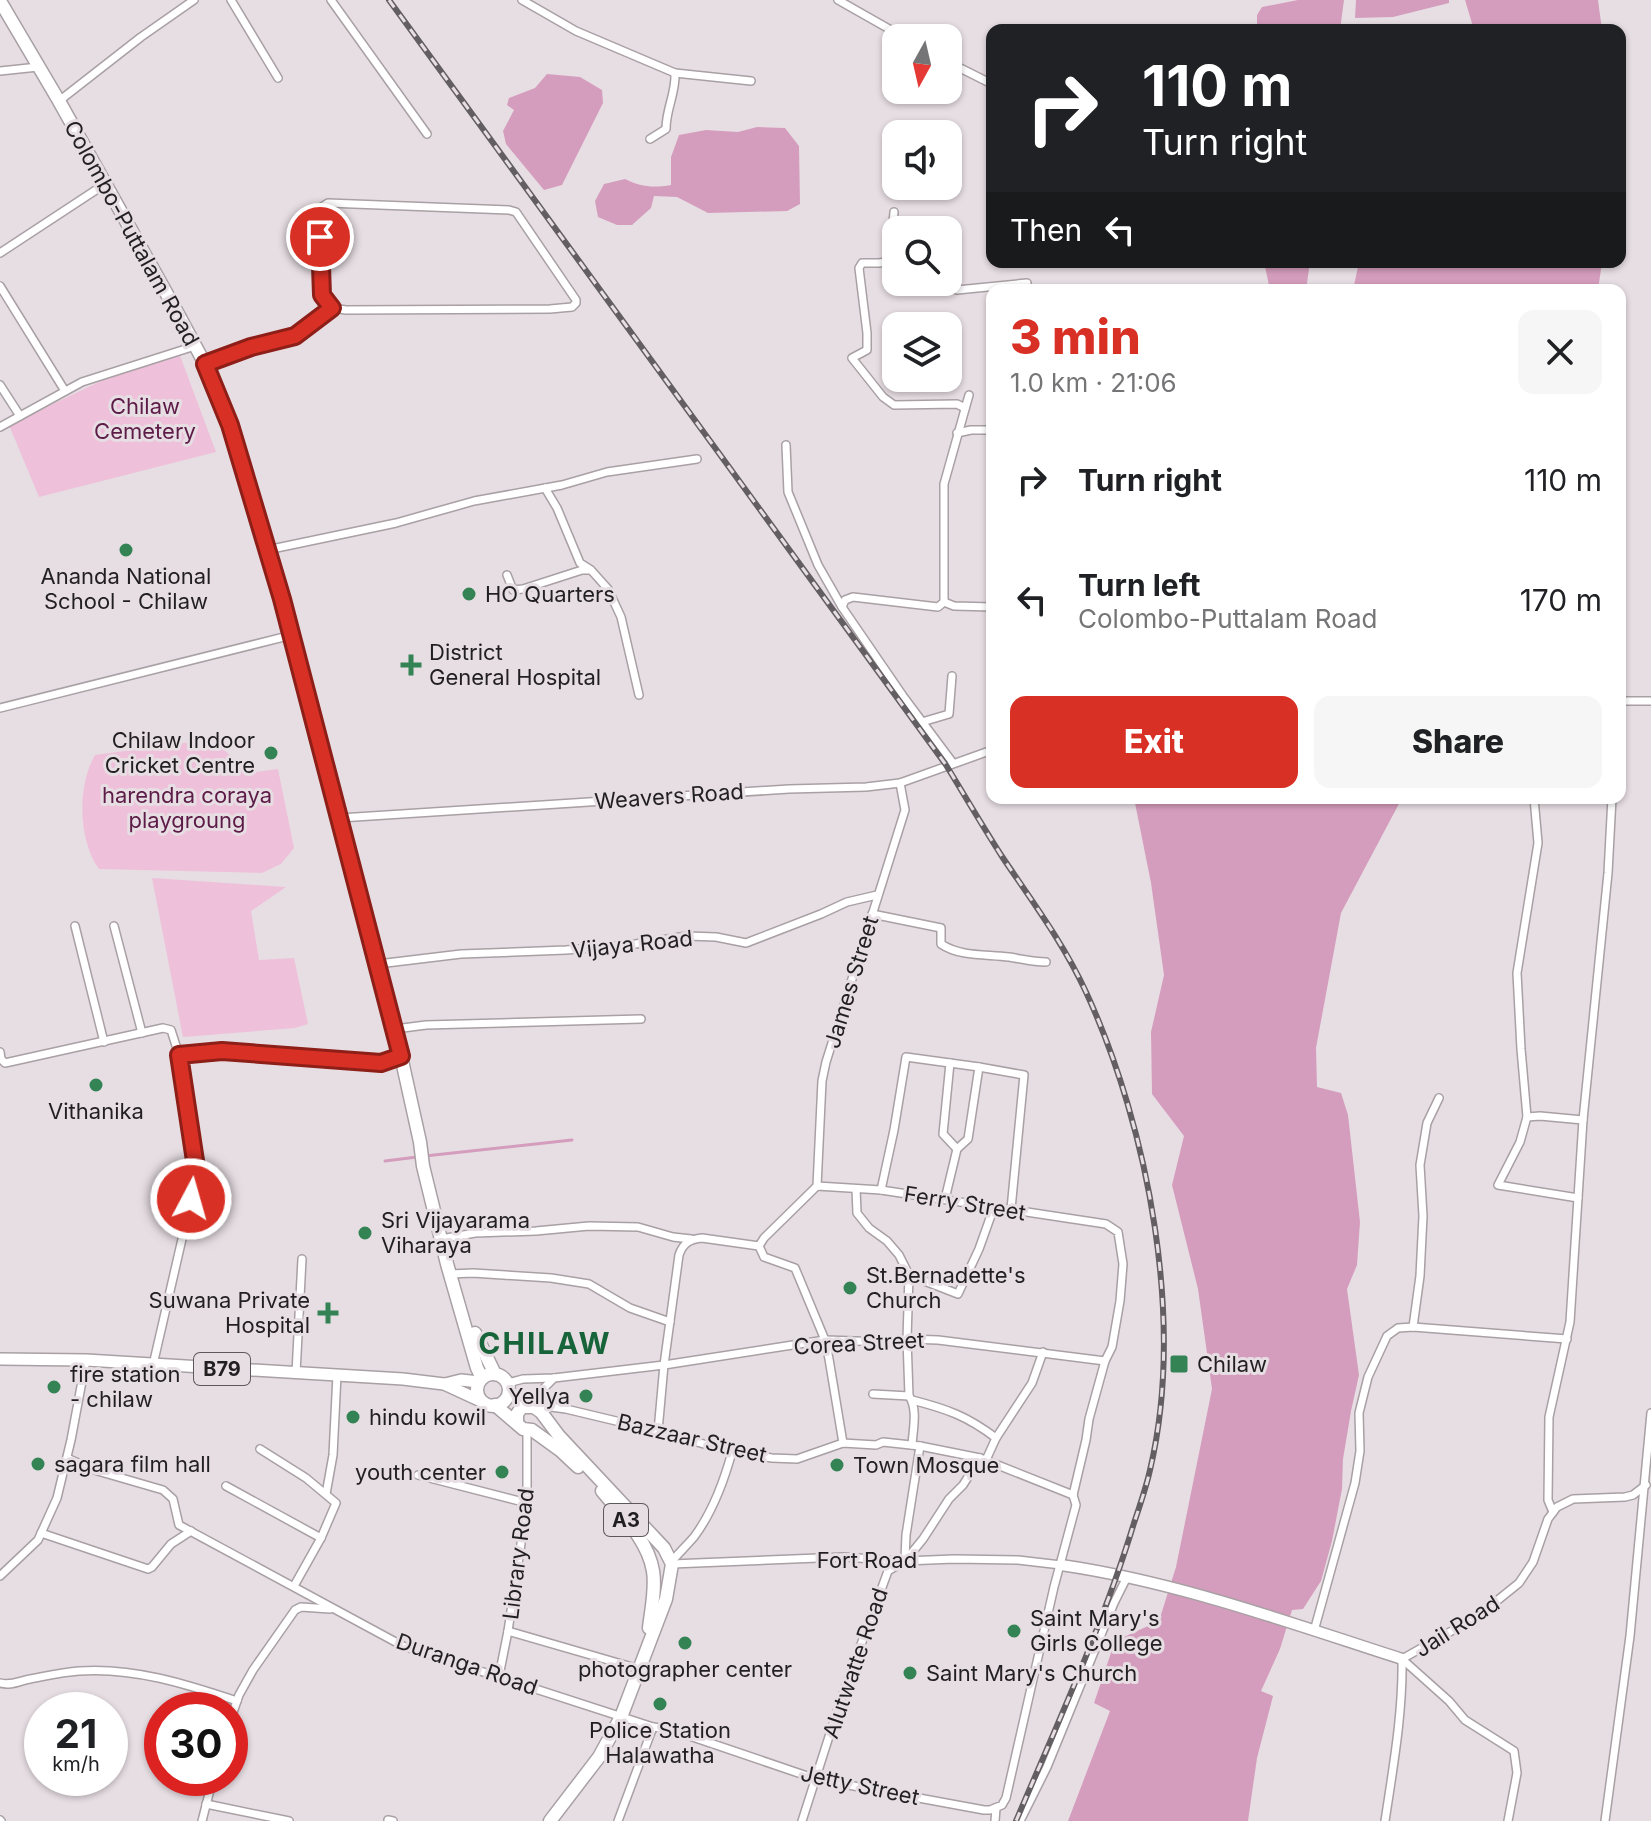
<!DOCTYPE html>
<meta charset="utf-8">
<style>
:root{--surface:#fff;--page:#f6f6f6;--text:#202124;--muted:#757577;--accent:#d93025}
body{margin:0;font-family:Inter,sans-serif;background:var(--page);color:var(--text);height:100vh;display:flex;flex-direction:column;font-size:30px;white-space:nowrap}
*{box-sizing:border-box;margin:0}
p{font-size:26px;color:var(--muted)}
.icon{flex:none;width:44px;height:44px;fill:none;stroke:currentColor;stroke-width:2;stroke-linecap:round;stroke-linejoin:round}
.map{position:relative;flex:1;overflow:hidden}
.details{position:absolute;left:986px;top:284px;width:640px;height:520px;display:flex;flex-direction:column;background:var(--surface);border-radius:16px;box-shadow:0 2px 6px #0004}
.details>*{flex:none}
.guide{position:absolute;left:986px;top:24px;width:640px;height:244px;border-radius:16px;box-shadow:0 2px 6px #0004;background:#202124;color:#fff;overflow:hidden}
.needle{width:52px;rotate:188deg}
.buttons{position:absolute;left:882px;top:24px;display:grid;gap:16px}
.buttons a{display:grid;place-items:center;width:80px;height:80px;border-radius:16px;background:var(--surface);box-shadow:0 2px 6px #0004;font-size:40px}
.speed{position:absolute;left:24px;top:1692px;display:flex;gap:16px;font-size:40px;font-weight:700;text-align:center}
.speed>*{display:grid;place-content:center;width:104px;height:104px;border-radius:50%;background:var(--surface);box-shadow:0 2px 6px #0004;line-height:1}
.speed small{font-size:20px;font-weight:400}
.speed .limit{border:12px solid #d22;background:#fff;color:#111}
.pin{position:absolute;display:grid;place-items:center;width:68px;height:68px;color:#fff;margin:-34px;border:4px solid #fff;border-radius:50%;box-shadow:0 2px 8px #0007}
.me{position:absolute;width:88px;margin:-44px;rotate:6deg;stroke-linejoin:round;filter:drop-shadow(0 0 6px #0008)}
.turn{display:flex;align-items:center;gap:28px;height:168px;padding:0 24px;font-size:36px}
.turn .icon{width:104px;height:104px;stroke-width:2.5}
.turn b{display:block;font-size:56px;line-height:68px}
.then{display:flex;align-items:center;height:76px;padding:0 24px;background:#0003;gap:16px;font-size:30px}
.round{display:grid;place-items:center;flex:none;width:84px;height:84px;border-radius:16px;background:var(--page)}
.head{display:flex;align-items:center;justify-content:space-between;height:136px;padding:0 24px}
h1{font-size:48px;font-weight:800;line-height:60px;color:var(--accent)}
.button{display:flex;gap:16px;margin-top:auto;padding:16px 24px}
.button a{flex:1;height:92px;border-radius:16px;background:var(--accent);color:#fff;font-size:32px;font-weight:800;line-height:92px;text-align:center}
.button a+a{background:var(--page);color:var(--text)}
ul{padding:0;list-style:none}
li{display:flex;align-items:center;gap:24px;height:120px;padding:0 24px}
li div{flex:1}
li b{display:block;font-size:30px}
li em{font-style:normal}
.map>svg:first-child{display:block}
.green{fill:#eec0da}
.water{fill:#d59dbd}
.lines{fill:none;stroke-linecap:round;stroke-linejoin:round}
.stream{stroke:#d59dbd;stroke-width:3}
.street-casing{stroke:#a8a0a4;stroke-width:10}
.secondary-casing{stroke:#a8a0a4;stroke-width:13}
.primary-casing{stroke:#a8a0a4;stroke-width:14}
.highway-casing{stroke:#a8a0a4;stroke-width:15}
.street{stroke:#fff;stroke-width:7}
.secondary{stroke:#fff;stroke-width:10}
.primary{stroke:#fff;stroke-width:11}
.highway{stroke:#fff;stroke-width:12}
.rail-casing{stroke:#635e61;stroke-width:6}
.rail{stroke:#e7dee3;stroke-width:3;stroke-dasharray:9;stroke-linecap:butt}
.route-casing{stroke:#8d1f18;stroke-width:20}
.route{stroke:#d93025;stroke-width:14}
.poi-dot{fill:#338354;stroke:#e7dee3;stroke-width:3}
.labels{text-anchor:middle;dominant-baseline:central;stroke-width:6;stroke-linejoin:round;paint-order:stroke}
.shield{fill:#e7dee3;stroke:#5d585b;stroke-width:2}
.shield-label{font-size:20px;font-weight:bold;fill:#221f21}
.street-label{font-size:22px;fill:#221f21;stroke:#e7dee3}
.park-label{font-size:22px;fill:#5d1b47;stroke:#e7dee3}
.poi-label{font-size:22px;fill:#221f21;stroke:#e7dee3;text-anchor:start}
.district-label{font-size:30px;font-weight:bold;letter-spacing:2px;fill:#17643a;stroke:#e7dee3}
</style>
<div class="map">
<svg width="1651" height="1821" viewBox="0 0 1651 1821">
<rect width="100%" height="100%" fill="#e7dee3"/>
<g class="green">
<polygon points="179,353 216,452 39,497 9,425 99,382"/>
<path d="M206 740 222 748 243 767 256 772 278 769 294 848 281 864 262 873 99 869C78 840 77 786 95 755Z"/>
<polygon points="152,878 286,887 251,911 259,960 294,958 308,1024 295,1028 183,1037"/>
</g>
<g class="water">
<polygon points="1298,0 1344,0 1340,30 1257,30 1257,15 1262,7"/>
<polygon points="1356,0 1449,0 1449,3 1393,17 1355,18"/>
<polygon points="1465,0 1598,0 1602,30 1474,30"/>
<polygon points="547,74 580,77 602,90 603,103 562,185 544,190 506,144 503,131 514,110 507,105 509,98 535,88"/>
<path d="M757 127 785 128 799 146 800 204 787 211 708 213 677 197 654 196 651 208 632 225H617L598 217 595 201 604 184 625 179C641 187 653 188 671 185V157L679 135 706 130 738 132Z"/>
<polygon points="1264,262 1310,262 1306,290 1270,290"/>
<polygon points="1359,262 1602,262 1598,290 1353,290"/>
<polygon points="1134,798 1402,798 1341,913 1316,1048 1317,1087 1341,1093 1348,1115 1360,1222 1357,1265 1347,1289 1359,1375 1351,1411 1343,1459 1342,1489 1332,1541 1321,1581 1303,1609 1292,1610 1280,1649 1261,1691 1273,1696 1257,1758 1248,1821 1068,1821 1110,1711 1094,1703 1115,1641 1159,1621 1176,1567 1212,1389 1198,1289 1172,1185 1184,1136 1152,1094 1151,1032 1164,975 1151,883"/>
</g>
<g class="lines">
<g class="stream">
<polyline points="425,1156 572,1140"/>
<polyline points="385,1161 417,1157"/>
</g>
<defs>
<g id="street">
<polyline points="231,0 278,78"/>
<polyline points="331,0 427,134"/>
<polyline points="522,0 576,31 675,73 751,81"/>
<polyline points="838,0 905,38"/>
<polyline points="948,62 992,84"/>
<polyline points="0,71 38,67"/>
<polyline points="59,101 141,37 194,0"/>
<path d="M650 139 666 129C666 108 676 94 675 73"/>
<polygon points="328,203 509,210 516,212 576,300 576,303 572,307 550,309 346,310 332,308 322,295 319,209"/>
<path d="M894 212C893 230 886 253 896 268"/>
<polyline points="0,253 105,184"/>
<polyline points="892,261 879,263 862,263 859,268 867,333 867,350 852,358 883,397 894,405 957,404 965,408"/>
<polyline points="933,282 957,290 1027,283"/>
<polyline points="0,286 65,391"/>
<polyline points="205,364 251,347 295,336 332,308"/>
<polyline points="0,385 20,416"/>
<polyline points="0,427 82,382 195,346"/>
<polyline points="957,433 971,430 992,430"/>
<polyline points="786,445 788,492 818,565 842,607"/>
<polyline points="545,488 557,508 580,563 591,570 608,589 621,617 639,695"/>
<polyline points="267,550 396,523 474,501 562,485 607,472 697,459"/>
<polyline points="507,575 513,590 523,589 582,570 589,570"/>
<polyline points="944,602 954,606 992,607"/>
<polyline points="1620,701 1651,701"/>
<polyline points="0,708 292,635"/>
<polyline points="922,722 949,714 952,676"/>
<polyline points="953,763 903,696 842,607 845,600 853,597 938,607 944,602 944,484 969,395"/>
<polyline points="1534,798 1538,843 1517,973 1521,1049 1527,1117 1520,1142 1498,1185 1578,1198"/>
<polyline points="340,818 789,789 866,787 900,783 992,750"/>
<path d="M872 914 941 928V944C960 957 987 954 1009 957 1022 959 1033 962 1046 962"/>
<polyline points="75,926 104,1042"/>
<polyline points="114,926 142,1033"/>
<polyline points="378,964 461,954 566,950 629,945 687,936 716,937 746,943 821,914 847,902 877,895"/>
<polyline points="395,1029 426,1025 641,1019"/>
<polyline points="0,1052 1,1059 5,1063 163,1028 171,1030 179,1055 186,1098 197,1174 153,1365"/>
<polyline points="179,1055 222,1051 381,1063 401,1056"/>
<polyline points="950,1063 943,1134 957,1149"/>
<polyline points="1527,1117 1540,1116 1583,1120"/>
<polyline points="817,1186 822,1081 826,1062 905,810 900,783"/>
<path d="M856 1189 857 1213 869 1228 887 1241 899 1255 909 1275 907 1339 909 1396C918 1409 913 1429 912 1445"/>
<polyline points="881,1190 894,1130 906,1057 979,1067 1024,1075 1011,1209"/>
<polyline points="945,1199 957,1149 968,1139 979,1067"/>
<polyline points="441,1239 475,1233 536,1231 589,1226 638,1227 673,1237 691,1239"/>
<polyline points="759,1246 764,1257 795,1268 825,1340 829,1359 843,1443"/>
<polyline points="450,1274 473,1273 551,1278 589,1284 630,1308 670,1322"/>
<polyline points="909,1275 958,1294 979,1249 994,1207"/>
<polyline points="1413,1327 1420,1276 1423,1216 1420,1165 1427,1123 1439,1098"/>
<polyline points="296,1373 302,1259"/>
<polyline points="508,1383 523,1379 554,1378 664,1365 825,1340 885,1342 907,1339 938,1340 1105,1361"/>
<polyline points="873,1394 909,1396"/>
<path d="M912 1400C947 1409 967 1416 996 1438"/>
<polyline points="534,1407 538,1394 554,1378"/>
<polyline points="541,1412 551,1407 566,1409 658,1431 732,1452 772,1458 797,1459 843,1443 876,1445 883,1442 920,1446 980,1458 1073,1495"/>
<polyline points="260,1449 306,1478 336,1503 321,1538 294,1586"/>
<path d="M67 1458 94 1470 163 1490 173 1499 179 1525 403 1646 653 1727 669 1729 816 1779 984 1810H990L1002 1805 1006 1798 1054 1587 1076 1505 1073 1495 1086 1440 1089 1419 1105 1361 1112 1347 1120 1301 1123 1264 1118 1232 1106 1224 881 1190 817 1186 764 1238 759 1246 702 1238C690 1239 683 1243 679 1255L664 1365 658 1431"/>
<polyline points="986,1460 996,1438 1032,1383 1043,1352"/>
<polyline points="418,1475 527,1503"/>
<polyline points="226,1486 321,1538"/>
<polyline points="326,1494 333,1455 337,1375"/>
<polyline points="1553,1512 1548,1500 1549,1417 1570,1322 1583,1120 1608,873 1612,798"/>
<polyline points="41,1533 148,1569 152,1567 171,1544 191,1531"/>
<polyline points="905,1559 906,1535 920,1446"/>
<path d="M672 1561C679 1553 687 1545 694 1537 712 1513 724 1481 732 1452"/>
<polyline points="672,1564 843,1557 905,1561 954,1559 1018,1560 1061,1565"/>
<polyline points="0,1576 38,1540 57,1498 71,1440 86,1360"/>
<polyline points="508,1631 639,1669"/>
<polyline points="1314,1631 1355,1483 1360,1451 1359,1413 1368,1377 1387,1336 1398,1328 1413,1327 1567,1339"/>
<polyline points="1402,1659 1478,1616 1519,1583 1533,1562 1548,1519 1557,1507 1573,1499 1625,1497 1633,1495 1646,1485"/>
<polyline points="1402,1659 1449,1701 1465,1720 1514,1751 1517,1773 1508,1821"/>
<polyline points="499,1676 508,1631 527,1503 527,1431"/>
<path d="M0 1683C11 1686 19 1681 30 1679 46 1676 63 1672 79 1671 133 1667 186 1684 237 1701"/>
<polyline points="230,1721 239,1695 253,1670 295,1610 301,1607 330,1609"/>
<polyline points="206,1804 289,1821"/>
<polyline points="0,1820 1,1821"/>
<polyline points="388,1820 393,1821"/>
<polyline points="202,1821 213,1778"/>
<polyline points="618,1821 653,1727"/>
<polyline points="802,1821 841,1699 888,1571 905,1561 923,1539 949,1499 963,1485 980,1458"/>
<polyline points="995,1821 996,1808"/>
<polyline points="1020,1821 1047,1767 1114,1603 1127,1577"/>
<path d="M1385 1821C1393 1768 1403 1713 1402 1659"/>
<polyline points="1605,1821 1630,1636 1651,1413"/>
</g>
<path id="secondary" d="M1061 1565C1178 1582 1290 1623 1402 1659"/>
<g id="primary">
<polyline points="0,1359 86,1360 403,1379 444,1384 483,1402"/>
<polyline points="445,1384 461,1380 479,1382"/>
</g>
<g id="highway">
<polyline points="0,1 59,101 178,314 205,364 230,425 292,635 395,1029 420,1142 423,1166 447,1264 477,1368 482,1378"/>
<polyline points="475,1333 495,1374"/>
<circle cx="493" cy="1390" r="16"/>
<polyline points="495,1405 523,1429 532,1430 561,1451 578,1467"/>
<polyline points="517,1423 517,1414 522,1407 534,1407 541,1412 559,1436 664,1548 672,1564 666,1599 621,1717 599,1757 550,1821"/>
<path d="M602 1491C621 1514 648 1540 653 1571 656 1589 651 1610 649 1628"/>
</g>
</defs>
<use href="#street" class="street-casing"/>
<use href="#secondary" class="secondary-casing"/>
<use href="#primary" class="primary-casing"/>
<use href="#highway" class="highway-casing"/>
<use href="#street" class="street"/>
<use href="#secondary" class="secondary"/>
<use href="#primary" class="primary"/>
<use href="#highway" class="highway"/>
<defs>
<path id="rail" d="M389 0 946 765C965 796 983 827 1003 858 1032 901 1064 944 1086 992 1149 1129 1185 1322 1150 1470 1146 1488 1140 1505 1134 1523 1103 1625 1058 1722 1016 1821"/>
</defs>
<use href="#rail" class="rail-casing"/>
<use href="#rail" class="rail"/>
</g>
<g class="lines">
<defs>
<polyline id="route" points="191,1199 197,1174 179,1055 222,1051 381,1063 401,1056 282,599 230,425 205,364 251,347 295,336 332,308 322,295 320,237"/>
</defs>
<use href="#route" class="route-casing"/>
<use href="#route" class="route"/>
</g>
<g class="poi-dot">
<circle cx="126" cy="550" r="8"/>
<circle cx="469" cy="594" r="8"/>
<path d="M407 653h8v8h8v8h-8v8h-8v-8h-8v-8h8z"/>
<circle cx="271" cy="753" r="8"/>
<circle cx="96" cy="1085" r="8"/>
<circle cx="365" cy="1233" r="8"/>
<circle cx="850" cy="1288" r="8"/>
<path d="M324 1301h8v8h8v8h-8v8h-8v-8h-8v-8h8z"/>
<rect x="1169" y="1354" width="20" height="20" rx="4"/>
<circle cx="54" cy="1387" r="8"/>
<circle cx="586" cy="1396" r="8"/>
<circle cx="353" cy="1417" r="8"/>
<circle cx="38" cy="1464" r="8"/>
<circle cx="837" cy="1465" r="8"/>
<circle cx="502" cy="1472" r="8"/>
<circle cx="1014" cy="1631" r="8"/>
<circle cx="685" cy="1643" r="8"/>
<circle cx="910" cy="1673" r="8"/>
<circle cx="660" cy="1704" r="8"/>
</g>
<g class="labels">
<g class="shield">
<rect x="194" y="1353" width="56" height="32" rx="6"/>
<rect x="604" y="1504" width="44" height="32" rx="6"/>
</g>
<g class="shield-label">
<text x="222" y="1369">B79</text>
<text x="626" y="1520">A3</text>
</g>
<g class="street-label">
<text transform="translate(132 233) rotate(61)">Colombo-Puttalam Road</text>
<text transform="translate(669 796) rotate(-4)">Weavers Road</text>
<text transform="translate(632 944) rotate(-6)">Vijaya Road</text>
<text transform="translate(851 982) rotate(-73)">James Street</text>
<text transform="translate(965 1203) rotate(9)">Ferry Street</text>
<text transform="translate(859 1343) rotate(-3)">Corea Street</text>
<text transform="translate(692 1438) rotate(13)">Bazzaar Street</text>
<text transform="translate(518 1554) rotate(-83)">Library Road</text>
<text x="867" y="1560">Fort Road</text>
<text transform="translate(1457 1626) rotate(-32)">Jail Road</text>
<text transform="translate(855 1663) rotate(-71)">Alutwatte Road</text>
<text transform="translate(467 1664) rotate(19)">Duranga Road</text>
<text transform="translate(860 1785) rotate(12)">Jetty Street</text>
</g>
<g class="park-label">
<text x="145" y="406">Chilaw<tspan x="145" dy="25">Cemetery</tspan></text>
<text x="187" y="795">harendra coraya<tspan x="187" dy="25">playgroung</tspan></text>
</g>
<g class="poi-label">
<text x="126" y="576" text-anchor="middle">Ananda National<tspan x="126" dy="25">School - Chilaw</tspan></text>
<text x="485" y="594">HO Quarters</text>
<text x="429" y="652">District<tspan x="429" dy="25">General Hospital</tspan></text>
<text x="255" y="740" text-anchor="end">Chilaw Indoor<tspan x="255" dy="25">Cricket Centre</tspan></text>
<text x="96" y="1111" text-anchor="middle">Vithanika</text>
<text x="381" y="1220">Sri Vijayarama<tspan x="381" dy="25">Viharaya</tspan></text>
<text x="866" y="1275">St.Bernadette's<tspan x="866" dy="25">Church</tspan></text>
<text x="310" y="1300" text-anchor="end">Suwana Private<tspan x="310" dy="25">Hospital</tspan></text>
<text x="1197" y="1364">Chilaw</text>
<text x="70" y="1374">fire station<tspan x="70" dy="25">- chilaw</tspan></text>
<text x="570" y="1396" text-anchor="end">Yellya</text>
<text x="369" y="1417">hindu kowil</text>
<text x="54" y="1464">sagara film hall</text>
<text x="853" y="1465">Town Mosque</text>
<text x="486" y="1472" text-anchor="end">youth center</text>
<text x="1030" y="1618">Saint Mary's<tspan x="1030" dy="25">Girls College</tspan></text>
<text x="685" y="1669" text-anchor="middle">photographer center</text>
<text x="926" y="1673">Saint Mary's Church</text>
<text x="660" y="1730" text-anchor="middle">Police Station<tspan x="660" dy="25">Halawatha</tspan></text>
</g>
<g class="district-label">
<text x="545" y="1343">CHILAW</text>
</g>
</g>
</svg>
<div class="buttons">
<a><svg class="needle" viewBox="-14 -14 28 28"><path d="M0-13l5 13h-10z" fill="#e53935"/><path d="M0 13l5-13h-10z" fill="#757577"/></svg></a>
<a><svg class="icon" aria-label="sound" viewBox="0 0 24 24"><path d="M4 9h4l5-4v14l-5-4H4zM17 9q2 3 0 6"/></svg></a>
<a><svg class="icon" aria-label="search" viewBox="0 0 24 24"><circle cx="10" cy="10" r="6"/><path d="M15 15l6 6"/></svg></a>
<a><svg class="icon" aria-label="layers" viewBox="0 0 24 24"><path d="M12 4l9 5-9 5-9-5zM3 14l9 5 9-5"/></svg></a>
</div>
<div class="speed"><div>21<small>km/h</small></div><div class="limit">30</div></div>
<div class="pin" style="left:320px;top:237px;background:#d93025"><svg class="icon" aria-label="arrive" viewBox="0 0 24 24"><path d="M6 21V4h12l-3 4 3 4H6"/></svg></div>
<svg class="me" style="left:191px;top:1199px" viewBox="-20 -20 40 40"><circle r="17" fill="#d93025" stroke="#fff" stroke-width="3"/><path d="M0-11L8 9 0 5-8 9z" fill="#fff"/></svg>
<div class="guide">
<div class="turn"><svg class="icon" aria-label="right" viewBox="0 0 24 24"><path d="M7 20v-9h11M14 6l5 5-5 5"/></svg><div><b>110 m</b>Turn right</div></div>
<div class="then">Then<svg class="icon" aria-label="left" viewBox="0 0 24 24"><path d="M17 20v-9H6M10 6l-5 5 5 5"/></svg></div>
</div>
<section class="details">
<div class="head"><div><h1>3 min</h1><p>1.0 km · 21:06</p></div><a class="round"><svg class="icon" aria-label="close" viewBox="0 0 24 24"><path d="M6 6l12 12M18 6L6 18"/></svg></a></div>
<ul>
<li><svg class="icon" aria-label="right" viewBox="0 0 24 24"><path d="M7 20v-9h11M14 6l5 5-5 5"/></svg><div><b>Turn right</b></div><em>110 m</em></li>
<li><svg class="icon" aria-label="left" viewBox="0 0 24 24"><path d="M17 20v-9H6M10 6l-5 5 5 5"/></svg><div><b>Turn left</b><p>Colombo-Puttalam Road</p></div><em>170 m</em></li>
</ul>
<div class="button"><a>Exit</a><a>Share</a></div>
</section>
</div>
